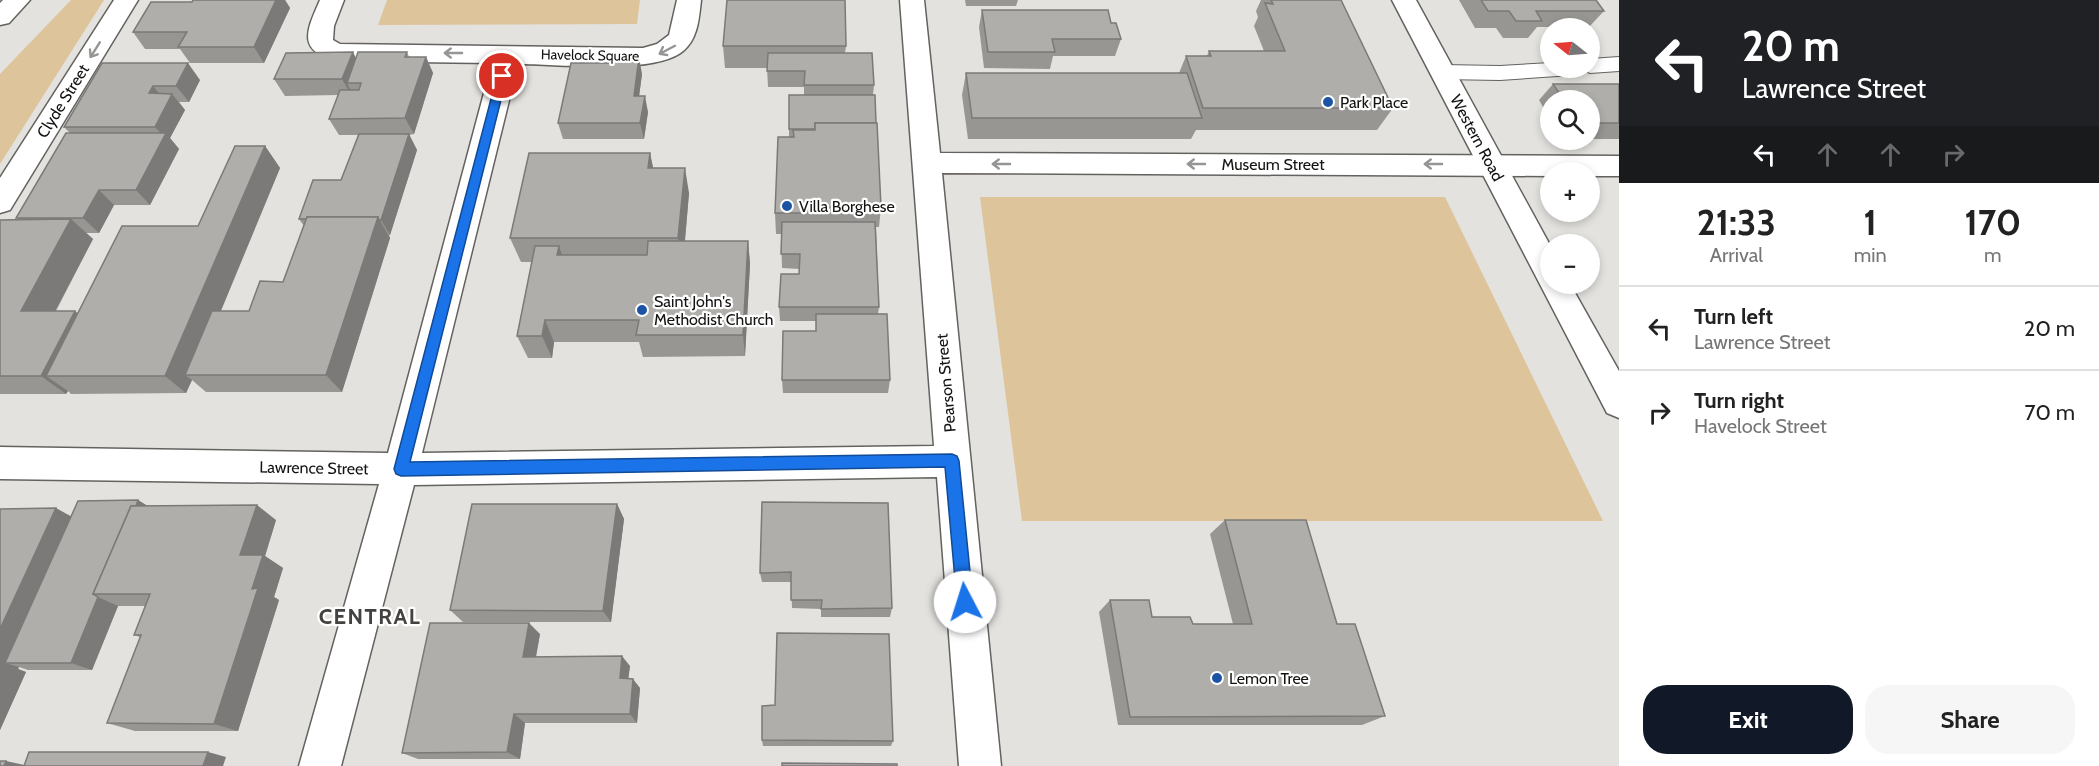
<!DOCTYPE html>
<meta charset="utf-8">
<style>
:root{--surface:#fff;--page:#f6f6f6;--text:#222;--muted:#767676;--line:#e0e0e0;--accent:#111827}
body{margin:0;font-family:Cabin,sans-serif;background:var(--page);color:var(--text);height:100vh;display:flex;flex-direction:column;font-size:22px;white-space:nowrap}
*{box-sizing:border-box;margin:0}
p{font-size:20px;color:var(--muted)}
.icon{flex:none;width:33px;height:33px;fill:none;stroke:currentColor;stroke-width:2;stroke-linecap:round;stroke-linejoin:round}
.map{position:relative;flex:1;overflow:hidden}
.sheet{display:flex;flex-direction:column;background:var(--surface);width:480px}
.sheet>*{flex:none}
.hud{background:#202124;color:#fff;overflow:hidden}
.needle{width:39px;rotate:287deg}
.controls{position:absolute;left:1540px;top:18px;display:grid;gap:12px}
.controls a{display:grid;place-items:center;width:60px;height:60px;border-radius:50%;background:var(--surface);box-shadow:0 3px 9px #0003;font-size:30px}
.pin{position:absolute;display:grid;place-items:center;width:51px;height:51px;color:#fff;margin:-26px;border:3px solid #fff;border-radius:50%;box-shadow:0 2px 6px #0007}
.me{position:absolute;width:66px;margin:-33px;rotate:355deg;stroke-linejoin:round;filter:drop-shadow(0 0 4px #0008)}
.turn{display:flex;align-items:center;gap:21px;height:126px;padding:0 24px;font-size:27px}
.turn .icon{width:78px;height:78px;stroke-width:2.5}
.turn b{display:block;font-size:42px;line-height:51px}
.lanes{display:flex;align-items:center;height:57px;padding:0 24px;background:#0003;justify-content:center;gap:30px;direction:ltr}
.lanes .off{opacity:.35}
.eta{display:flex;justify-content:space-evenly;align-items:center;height:102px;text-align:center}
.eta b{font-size:36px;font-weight:800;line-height:42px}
.primary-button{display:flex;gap:12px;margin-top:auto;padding:12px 24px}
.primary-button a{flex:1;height:69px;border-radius:24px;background:var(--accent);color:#fff;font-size:24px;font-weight:800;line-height:69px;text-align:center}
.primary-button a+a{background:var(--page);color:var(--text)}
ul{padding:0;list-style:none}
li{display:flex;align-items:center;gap:18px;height:84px;padding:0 24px;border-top:2px solid var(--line)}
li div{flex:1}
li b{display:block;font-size:22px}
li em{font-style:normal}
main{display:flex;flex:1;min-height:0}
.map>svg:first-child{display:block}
.green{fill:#dec49a}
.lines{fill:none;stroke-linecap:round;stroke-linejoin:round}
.lane-casing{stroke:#64625f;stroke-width:2}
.street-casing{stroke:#64625f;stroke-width:3}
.secondary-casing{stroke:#64625f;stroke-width:3}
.lane{fill:#fff;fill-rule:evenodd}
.street{fill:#fff;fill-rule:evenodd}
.secondary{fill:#fff;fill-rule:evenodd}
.wall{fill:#979693}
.shaded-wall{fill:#7b7a78}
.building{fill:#b0aeab;stroke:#7b7a78;stroke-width:1.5}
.oneway{stroke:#959594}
.route{fill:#1a73e8;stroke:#114b97;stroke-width:1.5}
.poi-dot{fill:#1c53a4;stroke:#fff;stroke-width:2}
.labels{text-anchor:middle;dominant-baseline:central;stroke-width:4.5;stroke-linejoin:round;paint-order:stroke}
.far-street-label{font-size:14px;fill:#131312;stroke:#fff}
.street-label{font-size:16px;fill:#131312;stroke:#fff}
.poi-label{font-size:16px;fill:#131312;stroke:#fff;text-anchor:start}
.district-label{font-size:22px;font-weight:bold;letter-spacing:1.5px;fill:#444240;stroke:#fff}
</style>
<main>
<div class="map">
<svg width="1619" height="766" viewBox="0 0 1619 766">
<rect width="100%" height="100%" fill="#e4e2df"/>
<g class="green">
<polygon points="71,0 104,0 0,164 0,74"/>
<polygon points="387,0 640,0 637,24 378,25"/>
<polygon points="980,197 1445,197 1603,521 1022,521"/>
</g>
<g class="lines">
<defs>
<polygon id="lane" points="1619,57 1619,71 1590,73 1582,69 1579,73 1572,75 1500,80 1442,79 1435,77 1432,72 1435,67 1442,65 1500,66 1551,63 1551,68 1590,68 1590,59"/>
<g id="street">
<polygon points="3,0 30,0 9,23 0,25 0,3"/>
<polygon points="114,0 138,0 10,210 0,213 0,178"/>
<path d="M320 0H344L334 26 333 40 340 44 643 48 657 44 669 35 677 0H701C699 18 698 39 683 51 655 75 556 64 518 64L422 453 934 446 900 0H924L940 153 1619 156V176H1590V172H1551V176L942 173 1001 766H959L937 477 414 485 341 766H299L379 484 0 479V447L388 453 492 63 336 61C296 50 307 30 320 0Z"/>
</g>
<polygon id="secondary" points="1392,0 1416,0 1551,247 1551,284 1570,284 1619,371 1619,418 1607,413"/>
</defs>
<use href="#lane" class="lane-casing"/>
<use href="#street" class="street-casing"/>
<use href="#secondary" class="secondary-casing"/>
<use href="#lane" class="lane"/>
<use href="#street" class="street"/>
<use href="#secondary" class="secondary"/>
</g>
<g class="wall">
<polygon points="193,0 285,0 290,8 264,63 190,63 180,49 145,49 133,32 192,2"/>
<polygon points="965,0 1018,0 1016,6 966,6"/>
<polygon points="1261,0 1341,0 1393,108 1377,130 1196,130 1191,139 968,139 962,95 966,73 1179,73 1186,56 1207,56 1209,51 1264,51 1254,26 1258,17 1256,11"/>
<polygon points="1459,0 1596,0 1604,11 1589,27 1537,27 1528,38 1503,38 1496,28 1475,28"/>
<polygon points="982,10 1111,23 1121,39 1115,56 1053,56 1050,69 984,68 979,27"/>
<polygon points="723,46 846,46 845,53 874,85 873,95 881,207 879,227 876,227 879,307 878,314 890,380 888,393 783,393 782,380 816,331 816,321 780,321 779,307 799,274 799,269 782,268 781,234 776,234 775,213 789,137 789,95 804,95 804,87 768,87 767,68 725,68"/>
<polygon points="353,52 356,59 407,52 409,57 426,57 433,73 414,134 409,135 417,150 390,235 389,235 390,238 342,392 206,392 192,380 186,393 71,394 68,391 66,394 0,394 0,220 18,219 16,218 70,133 64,127 102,63 200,80 189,102 179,102 185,110 170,138 179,149 150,205 114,205 99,233 86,233 93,239 56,311 78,313 198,226 265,146 280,168 221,311 249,311 283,282 304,226 299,219 341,180 358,135 339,135 329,119 338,95 285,96 274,79"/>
<polygon points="642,74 639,96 648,112 644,139 563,139 558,123"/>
<polygon points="1553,84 1619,84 1619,139 1590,139 1590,100 1551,100 1551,121 1539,100"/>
<polygon points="650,153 653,168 689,193 685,241 748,241 750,264 745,356 643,357 639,342 554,342 552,358 528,358 517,336 532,262 521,262 510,238"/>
<polygon points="138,500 147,506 276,520 265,556 283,568 274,597 279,600 238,731 135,731 107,723 140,637 134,635 145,606 118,606 92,670 28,670 19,667 18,669 26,672 0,730 0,509 71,516"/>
<polygon points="762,502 892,608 890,617 821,617 821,609 792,608 791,582 762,582 760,573"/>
<polygon points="617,504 624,519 611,622 463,622 450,610"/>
<polygon points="1225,520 1337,624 1385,716 1362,725 1118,725 1099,612 1110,600 1152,617 1193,624 1233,624 1210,534"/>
<polygon points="540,634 536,657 630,666 628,679 640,688 637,723 525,723 520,759 418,759 402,753"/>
<polygon points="762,740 893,741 891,746 763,746"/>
</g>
<g class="shaded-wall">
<polygon points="276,0 285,0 290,8 264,63 254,47"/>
<polygon points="353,52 361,69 347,83 352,93 351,95 342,79"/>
<polygon points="426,57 433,73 414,134 405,118"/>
<polygon points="639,57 642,74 637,112 634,96"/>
<polygon points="188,63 200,80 189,102 176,86"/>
<polygon points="153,86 166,102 149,93"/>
<polygon points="172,94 185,110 170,138 179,149 150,205 136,190 164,137 155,127"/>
<polygon points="645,96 648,112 644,139 640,123"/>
<polygon points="409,134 417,150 390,235 381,220"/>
<polygon points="265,146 280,168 194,375 185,375 192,380 186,393 165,376"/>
<polygon points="650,153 655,177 648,168"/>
<polygon points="685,168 689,193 683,262 678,238"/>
<polygon points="99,190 114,205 99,233 83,218"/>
<polygon points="378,217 390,238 342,392 326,375"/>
<polygon points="71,219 93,239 45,330 21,311"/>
<polygon points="748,241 750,264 745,356 743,335"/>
<polygon points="559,246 567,270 557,255"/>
<polygon points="75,311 98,330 46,376 68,391 66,394 41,376"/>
<polygon points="545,320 554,342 552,358 542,336"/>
<polygon points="138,500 156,511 99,594"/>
<polygon points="617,504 624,519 611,622 603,611"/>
<polygon points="257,505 276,520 265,556 283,568 274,597 279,600 238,731 214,724 252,589 240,555"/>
<polygon points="56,508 83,523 5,663 19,667 18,669 26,672 0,730 0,629"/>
<polygon points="98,597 118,606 92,670 71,663"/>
<polygon points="529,623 540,634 534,667 523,657"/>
<polygon points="622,656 630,666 627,688 620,678"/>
<polygon points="633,679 640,688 637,723 630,714"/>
<polygon points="514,714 525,723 520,759 507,752"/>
<polygon points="208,752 226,757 223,766 203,766"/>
<polygon points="6,761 29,766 4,766"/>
</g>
<g class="building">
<polygon points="193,0 276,0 254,47 178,47 187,32 133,32 151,2 192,2"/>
<polygon points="727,0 845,0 846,46 723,46"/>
<polygon points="1271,0 1341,0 1393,108 1203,108 1186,56 1211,56 1209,51 1285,51 1265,3 1273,4"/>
<polygon points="1481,0 1596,0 1604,11 1536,11 1542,21 1516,21 1509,11 1488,11"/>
<polygon points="982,10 1108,10 1111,23 1116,23 1121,39 1052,39 1055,52 988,52"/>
<polygon points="353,52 342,79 274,79 286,53"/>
<polygon points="358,52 407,52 405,57 426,57 405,118 329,119 340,90 359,90 361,83 347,83"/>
<polygon points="768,53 872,53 874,85 804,85 805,71 767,71"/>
<polygon points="613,57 639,57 634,96 645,96 640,123 558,123 571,63 613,63"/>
<polygon points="102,63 188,63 176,86 153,86 149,93 172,94 155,127 64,127"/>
<polygon points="966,73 1187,73 1202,118 972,118"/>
<polygon points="1553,84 1619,84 1619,123 1590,123 1590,100 1564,100"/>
<polygon points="789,95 875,95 876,123 815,123 815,129 789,129"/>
<polygon points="815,123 877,123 881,207 816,207 815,204 802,204 802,213 775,213 778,137 794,137 793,130 815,130"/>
<polygon points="66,133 166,133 136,190 99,190 83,218 16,218"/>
<polygon points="359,134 409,134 381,220 379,220 378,217 307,217 307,219 299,219 313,180 341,180"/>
<polygon points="235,146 265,146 165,376 46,376 122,226 198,226"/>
<polygon points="529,153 650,153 648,168 685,168 678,238 510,238"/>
<polygon points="307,217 378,217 326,375 185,375 212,311 249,311 260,281 283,282"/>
<polygon points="71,219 21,311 75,311 41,376 0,376 0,220"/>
<polygon points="782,222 875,222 879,307 779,307 781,274 799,274 800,254 781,254"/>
<polygon points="648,241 748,241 743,335 636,335 639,320 545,320 542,336 517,336 535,246 559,246 557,255 647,255"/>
<polygon points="816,314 887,314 890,380 782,380 783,331 816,331"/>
<polygon points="138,500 136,506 131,506 93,594 98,597 71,663 5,663 78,501"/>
<polygon points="762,502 888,503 892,608 821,609 822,600 791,600 791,572 760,573"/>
<polygon points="472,504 617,504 603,611 450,610"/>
<polygon points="257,505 240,555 263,555 252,589 258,588 214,724 107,723 141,635 134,635 150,594 93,594 131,506"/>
<polygon points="56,508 0,629 0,509"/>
<polygon points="1225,520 1306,520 1337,624 1355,624 1385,716 1130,717 1110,600 1149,600 1152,617 1190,617 1193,624 1252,624"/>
<polygon points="430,623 529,623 523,657 622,656 620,678 633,679 630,714 514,714 507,752 402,753"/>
<polygon points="777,633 889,634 893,741 762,740 762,706 775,705"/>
<polygon points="29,752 208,752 203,766 24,766"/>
<polygon points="0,761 6,761 4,766 0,766"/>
<polygon points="782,763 897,764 897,766 782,766"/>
</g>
<defs><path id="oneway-shaft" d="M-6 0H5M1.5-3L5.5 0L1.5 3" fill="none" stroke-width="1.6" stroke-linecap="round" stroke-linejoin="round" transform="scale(1.5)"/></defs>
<g class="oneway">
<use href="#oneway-shaft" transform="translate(95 50) rotate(122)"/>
<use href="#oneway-shaft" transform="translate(667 50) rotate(152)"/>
<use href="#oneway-shaft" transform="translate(453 53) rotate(-180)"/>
<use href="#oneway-shaft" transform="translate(1001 164) rotate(-180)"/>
<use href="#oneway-shaft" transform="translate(1196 164) rotate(-180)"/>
<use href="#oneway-shaft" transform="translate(1433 164) rotate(-180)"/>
</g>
<polygon class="route" points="502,73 507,76 410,462 952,454 957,456 959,461 973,602 971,607 965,609 960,607 957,602 945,467 401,476 396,474 394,469 497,76"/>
<g class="poi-dot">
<circle cx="1328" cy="102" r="6"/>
<circle cx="787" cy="206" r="6"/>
<circle cx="642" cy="310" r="6"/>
<circle cx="1217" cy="678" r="6"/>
</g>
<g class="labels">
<g class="far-street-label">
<text transform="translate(590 55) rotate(1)">Havelock Square</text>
</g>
<g class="street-label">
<text transform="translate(63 101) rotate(-58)">Clyde Street</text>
<text transform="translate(1477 138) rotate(62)">Western Road</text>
<text x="1273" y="164">Museum Street</text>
<text transform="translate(946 383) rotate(-95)">Pearson Street</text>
<text transform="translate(314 468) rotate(1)">Lawrence Street</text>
</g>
<g class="poi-label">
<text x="1340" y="102">Park Place</text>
<text x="799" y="206">Villa Borghese</text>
<text x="654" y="301">Saint John's<tspan x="654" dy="18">Methodist Church</tspan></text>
<text x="1229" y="678">Lemon Tree</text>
</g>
<g class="district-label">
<text x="370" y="616">CENTRAL</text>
</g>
</g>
</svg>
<div class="controls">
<a><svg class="needle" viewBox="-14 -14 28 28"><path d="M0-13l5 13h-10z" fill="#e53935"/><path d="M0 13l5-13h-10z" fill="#767676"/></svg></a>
<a><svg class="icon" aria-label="search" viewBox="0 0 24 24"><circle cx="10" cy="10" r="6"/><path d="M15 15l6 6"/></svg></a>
<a>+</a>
<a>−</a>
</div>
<div class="pin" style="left:502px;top:76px;background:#d93025"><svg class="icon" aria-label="arrive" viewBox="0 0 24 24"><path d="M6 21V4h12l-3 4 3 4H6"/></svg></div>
<svg class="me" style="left:965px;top:602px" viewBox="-20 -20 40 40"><circle r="19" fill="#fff"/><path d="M0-13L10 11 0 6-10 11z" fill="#1a73e8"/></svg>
</div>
<section class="sheet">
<div class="hud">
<div class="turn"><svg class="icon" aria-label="left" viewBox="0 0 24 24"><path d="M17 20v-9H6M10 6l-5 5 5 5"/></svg><div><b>20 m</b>Lawrence Street</div></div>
<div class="lanes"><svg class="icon" aria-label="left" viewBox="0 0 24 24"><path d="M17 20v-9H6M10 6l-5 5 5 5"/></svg><svg class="icon off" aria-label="ahead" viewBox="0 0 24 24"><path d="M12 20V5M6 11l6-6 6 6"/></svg><svg class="icon off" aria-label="ahead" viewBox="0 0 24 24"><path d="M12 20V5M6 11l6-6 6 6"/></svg><svg class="icon off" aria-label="right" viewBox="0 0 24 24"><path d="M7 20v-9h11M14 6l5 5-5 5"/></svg></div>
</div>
<div class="eta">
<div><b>21:33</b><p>Arrival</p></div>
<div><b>1</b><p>min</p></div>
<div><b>170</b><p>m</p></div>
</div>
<ul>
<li><svg class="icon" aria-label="left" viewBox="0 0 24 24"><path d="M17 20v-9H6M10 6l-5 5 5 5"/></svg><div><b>Turn left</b><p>Lawrence Street</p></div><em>20 m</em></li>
<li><svg class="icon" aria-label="right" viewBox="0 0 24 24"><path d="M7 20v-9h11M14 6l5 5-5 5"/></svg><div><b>Turn right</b><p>Havelock Street</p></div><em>70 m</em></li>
</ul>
<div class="primary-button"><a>Exit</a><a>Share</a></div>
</section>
</main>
